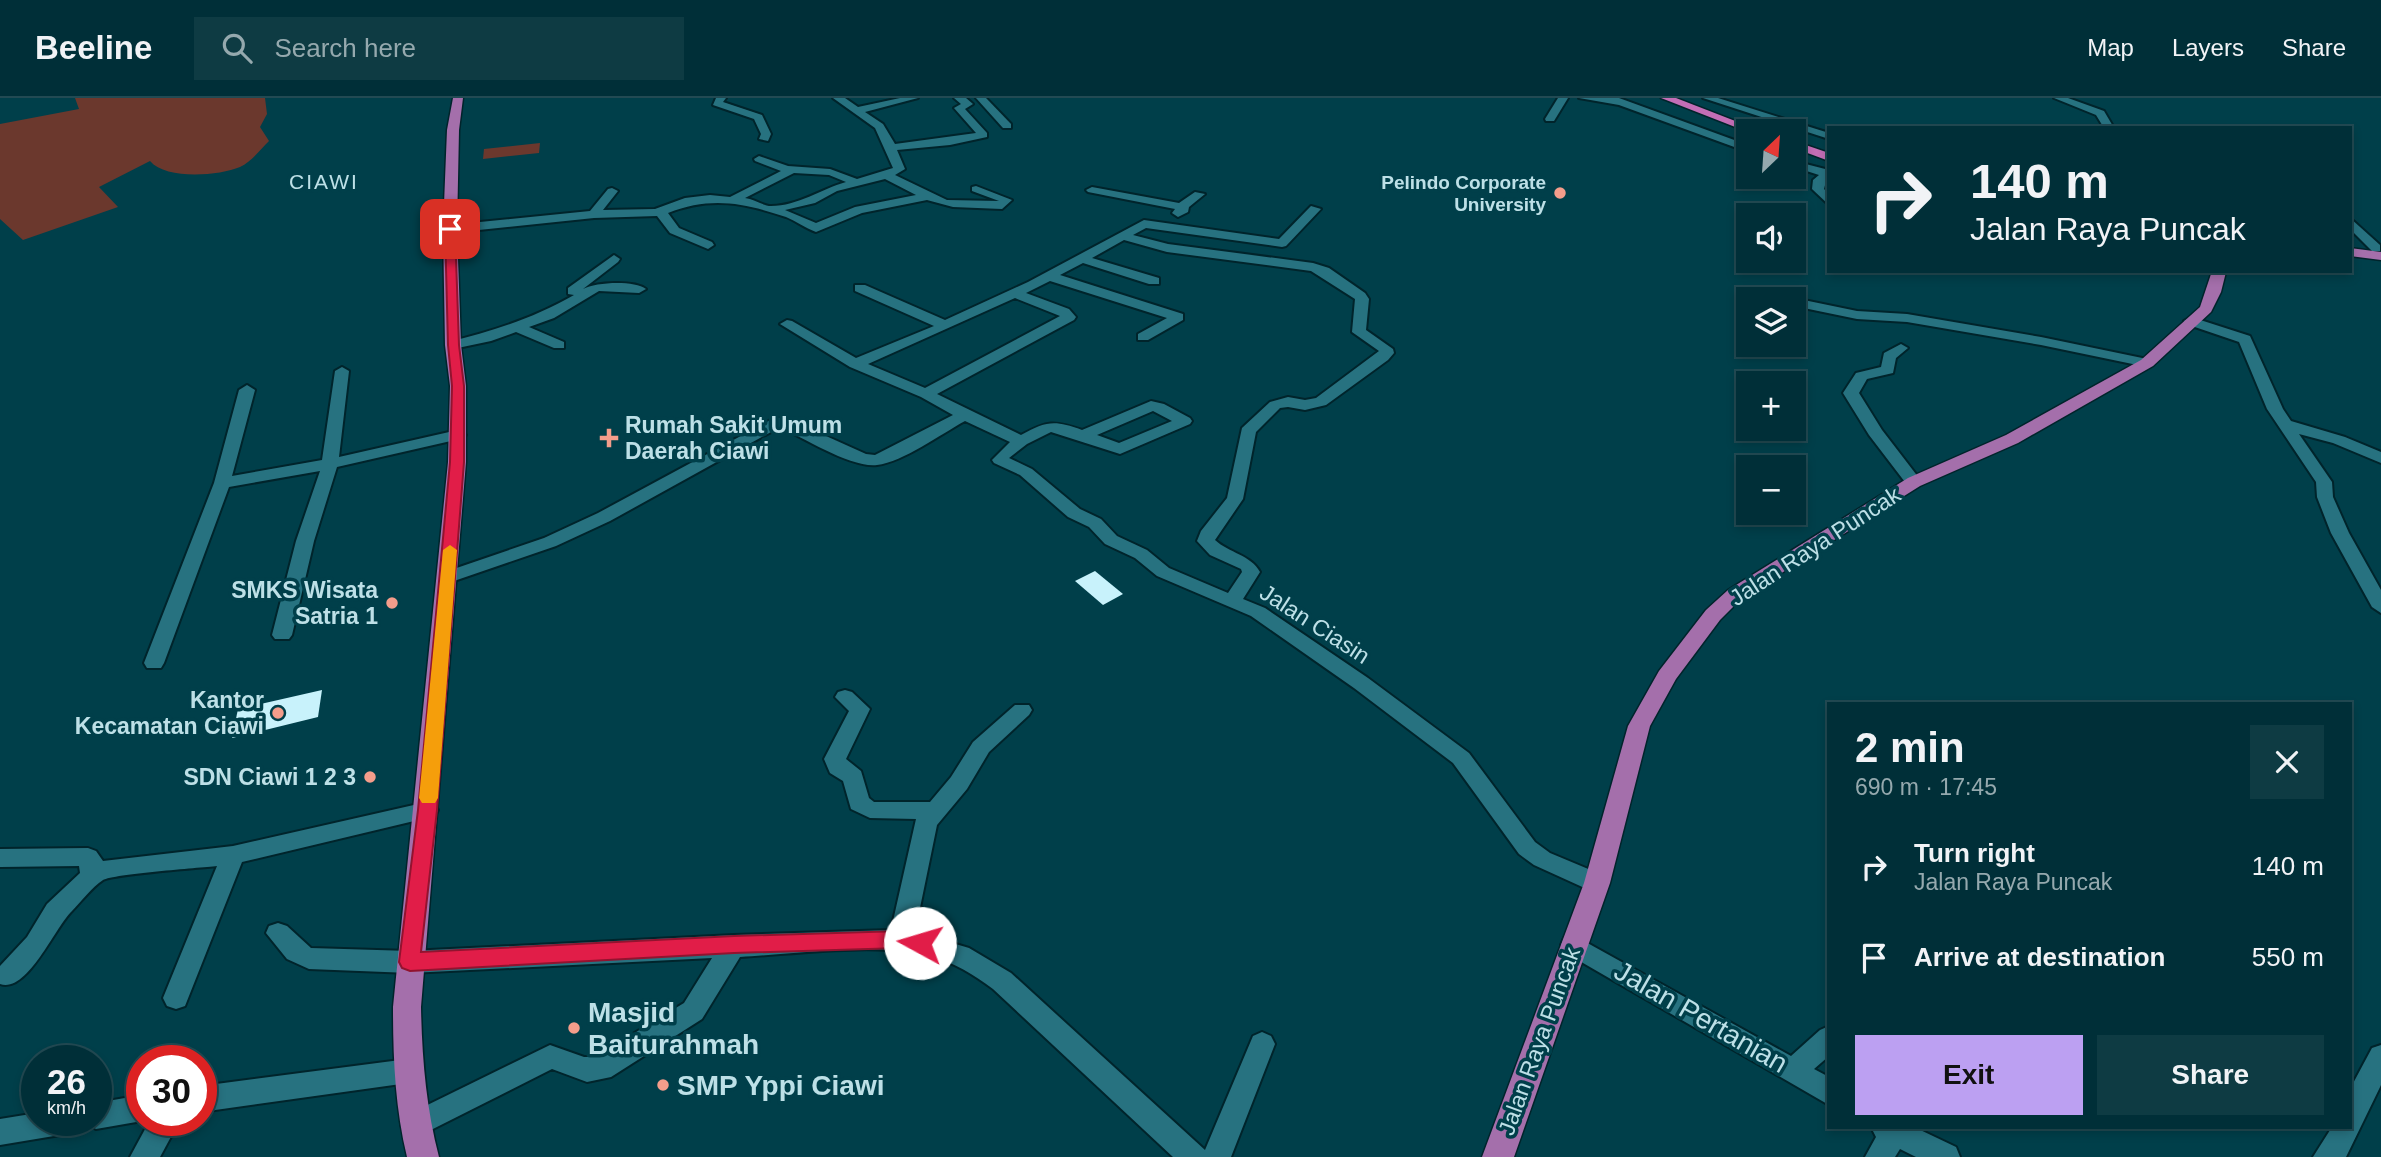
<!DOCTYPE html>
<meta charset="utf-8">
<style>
:root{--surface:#002f38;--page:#0e3b43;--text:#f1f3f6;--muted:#95a9ae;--line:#224a53;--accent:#bca0f2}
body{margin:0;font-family:Helvetica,sans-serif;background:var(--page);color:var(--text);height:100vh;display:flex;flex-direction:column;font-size:26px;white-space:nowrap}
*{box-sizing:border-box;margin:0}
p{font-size:23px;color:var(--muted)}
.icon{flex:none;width:38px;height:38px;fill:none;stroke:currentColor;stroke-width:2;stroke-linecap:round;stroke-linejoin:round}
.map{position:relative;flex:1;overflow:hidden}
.side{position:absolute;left:1827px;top:604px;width:525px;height:427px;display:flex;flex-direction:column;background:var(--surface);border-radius:0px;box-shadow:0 4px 10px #0003,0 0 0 2px var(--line)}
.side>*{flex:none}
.guide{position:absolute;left:1827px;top:28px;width:525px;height:147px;border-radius:0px;box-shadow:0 4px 10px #0003,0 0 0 2px var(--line);background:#002f38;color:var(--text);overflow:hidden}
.needle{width:46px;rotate:25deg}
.controls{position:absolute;left:1736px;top:21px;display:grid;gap:14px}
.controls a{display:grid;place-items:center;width:70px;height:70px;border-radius:0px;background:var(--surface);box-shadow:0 4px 10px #0003,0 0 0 2px var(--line);font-size:35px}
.speed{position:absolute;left:21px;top:947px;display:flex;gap:14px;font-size:35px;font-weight:700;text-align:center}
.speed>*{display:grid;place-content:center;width:91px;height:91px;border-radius:50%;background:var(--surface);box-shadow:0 4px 10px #0003,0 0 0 2px var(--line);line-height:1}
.speed small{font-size:18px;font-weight:400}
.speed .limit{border:10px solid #d22;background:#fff;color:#111}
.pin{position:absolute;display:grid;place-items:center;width:60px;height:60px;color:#fff;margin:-30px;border-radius:14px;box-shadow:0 4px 10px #0006}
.me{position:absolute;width:77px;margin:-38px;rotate:276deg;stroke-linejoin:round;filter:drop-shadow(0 0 5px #0008)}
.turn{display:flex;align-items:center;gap:24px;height:147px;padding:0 28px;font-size:32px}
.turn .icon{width:91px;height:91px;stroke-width:2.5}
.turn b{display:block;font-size:49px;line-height:60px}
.round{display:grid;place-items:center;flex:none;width:74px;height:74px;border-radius:0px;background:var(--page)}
.overview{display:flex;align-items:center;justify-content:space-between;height:119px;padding:0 28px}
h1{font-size:42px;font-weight:600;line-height:52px}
.action{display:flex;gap:14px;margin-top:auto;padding:14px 28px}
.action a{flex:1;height:80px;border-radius:0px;background:var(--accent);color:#111;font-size:28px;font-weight:600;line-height:80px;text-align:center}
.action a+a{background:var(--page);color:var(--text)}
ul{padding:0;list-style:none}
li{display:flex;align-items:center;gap:21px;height:91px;padding:0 28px}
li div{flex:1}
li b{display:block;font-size:26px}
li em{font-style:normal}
header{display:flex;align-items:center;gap:42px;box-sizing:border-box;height:98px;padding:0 35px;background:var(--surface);border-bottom:2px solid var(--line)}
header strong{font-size:33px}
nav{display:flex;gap:38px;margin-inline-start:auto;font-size:24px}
.search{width:490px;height:63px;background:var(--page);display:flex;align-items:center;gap:18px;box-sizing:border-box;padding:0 24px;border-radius:0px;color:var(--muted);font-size:26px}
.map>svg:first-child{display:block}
.green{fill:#6b382d}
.building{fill:#c8f2fb}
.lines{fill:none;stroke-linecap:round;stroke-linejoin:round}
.minor-casing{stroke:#00242b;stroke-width:4}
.trunk-casing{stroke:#00242b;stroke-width:3}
.motorway-casing{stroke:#00242b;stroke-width:3}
.minor{fill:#277280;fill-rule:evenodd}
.trunk{fill:#a46fab;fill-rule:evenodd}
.motorway{fill:#c36eb6;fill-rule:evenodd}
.route{fill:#e11d48;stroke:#92132f;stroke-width:2}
.slow{fill:#f59e0b}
.poi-dot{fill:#f49d8b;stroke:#003f4a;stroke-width:2.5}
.labels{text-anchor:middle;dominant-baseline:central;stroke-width:7;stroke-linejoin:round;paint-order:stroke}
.far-poi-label{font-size:19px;font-weight:bold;fill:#bde0e7;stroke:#003f4a;text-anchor:end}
.far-quarter-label{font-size:21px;letter-spacing:2px;fill:#bde0e7;stroke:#003f4a}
.poi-label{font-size:23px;font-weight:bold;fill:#bde0e7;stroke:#003f4a;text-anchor:end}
.street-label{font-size:23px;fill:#bde0e7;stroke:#003f4a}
.near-poi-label{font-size:28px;font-weight:bold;fill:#bde0e7;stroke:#003f4a;text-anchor:start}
.near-street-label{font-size:28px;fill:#bde0e7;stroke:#003f4a}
</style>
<header>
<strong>Beeline</strong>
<div class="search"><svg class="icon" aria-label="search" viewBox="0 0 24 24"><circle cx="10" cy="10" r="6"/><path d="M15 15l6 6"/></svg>Search here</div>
<nav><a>Map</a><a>Layers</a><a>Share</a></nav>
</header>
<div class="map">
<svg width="2381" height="1059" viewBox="0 0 2381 1059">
<rect width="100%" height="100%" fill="#003f4a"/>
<g class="green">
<path d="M75 0H265L267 16 260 29 269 43C260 52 251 64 240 69 218 78 166 82 150 63L99 89 118 109 23 142 0 121V26L79 11Z"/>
<polygon points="540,45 539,55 483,61 484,51"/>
</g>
<g class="building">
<polygon points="1095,473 1123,496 1103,507 1075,483"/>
<polygon points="322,592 318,619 232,640 238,611"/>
</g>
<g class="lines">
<defs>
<g id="minor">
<polygon points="716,0 726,0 723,4 762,17 771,36 768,43 759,41 761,36 754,21 713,7"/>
<path d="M833 0H845L858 9 900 0H918L865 14 883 26 895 46 976 35 954 10 961 6 954 0H966L973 6 965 11 987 35V39L950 47 897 52 905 71 895 77 947 102 999 103 972 93V89L976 88 1012 102 1002 111 953 109 927 102 862 115 816 134C805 130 796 123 786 119 744 105 711 98 668 115L679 130 712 144 714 147 708 151 670 135 657 118 594 120 450 135 444 131 450 127 590 113 608 91 612 90 618 93 603 112 655 111 685 100 710 97 730 99 781 73 755 63 754 61 759 58 788 68 830 71 857 81 893 70 875 30ZM794 75 829 77 846 84C821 91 798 108 771 108 763 108 754 101 745 100ZM885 81 916 97 855 109 816 125 785 112 815 105 837 93Z"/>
<polygon points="976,0 986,0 1011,26 1011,30 1003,30"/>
<polygon points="1558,0 1568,0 1554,23 1546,23 1545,21"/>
<polygon points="1579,0 1619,0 1748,47 1748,54 1619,7"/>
<polygon points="1703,0 1718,0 1829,35 1829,41"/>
<polygon points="2054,0 2068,0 2104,13 2114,30 2104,30 2096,17"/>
<polygon points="1794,63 1829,72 1824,91 1829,96 1829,107 1812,91 1813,82 1819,77 1794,69"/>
<polygon points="1092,89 1179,105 1195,94 1205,96 1189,109 1188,114 1178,119 1172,115 1175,111 1088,94 1086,92"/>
<path d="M1311 108 1321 111 1286 148 1282 149 1146 130 1133 137 1168 146 1313 165 1329 170 1365 195 1369 201 1366 232 1393 251 1394 255 1388 262 1326 307 1305 312 1288 309 1280 310 1256 334 1243 401 1215 442C1229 455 1251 457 1260 474L1243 501 1265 510 1368 580 1469 655 1535 744 1550 755 1605 778 1609 785 1605 792 1597 794 1589 792 1534 767 1519 756 1453 665 1354 590 1251 518 1157 478 1135 460 1105 446 1089 429 1068 419 1020 377 994 365 992 362 1010 344 965 323C941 336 903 364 877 367 851 370 804 340 780 329L610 423 556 448 454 483 448 485 439 479 442 475 544 440 598 415 774 320H786L866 356 875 357 953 317 921 299 850 269 780 226 787 222 792 223 856 260 934 228 855 193V187H865L945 222 1028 184 1144 122 1279 141ZM1124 142 1167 154 1311 173 1355 201 1352 234 1379 253 1316 300 1305 302 1288 299 1270 304 1242 330 1227 400 1201 433 1197 443 1210 457 1241 471 1242 474 1228 495 1169 470 1147 452 1117 438 1101 421 1080 411 1032 371 1009 360 1027 346 1051 334 1120 356 1190 326 1192 323 1190 320 1164 306 1151 303 1082 332C1054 322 1047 323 1021 337L937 296 1074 222 1076 219 1069 211 1026 195 1050 183 1167 220 1138 236V242H1148L1183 222V216L1060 177 1083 165 1149 186H1159V180L1092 160ZM1015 200 1060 218 925 290 868 266ZM1153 313 1172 323 1119 345 1097 337Z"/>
<polygon points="2350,120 2380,147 2380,153 2372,153 2350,131"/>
<path d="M614 157 620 161 618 164 583 191C596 184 634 182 646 191L639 195 599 193 554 220 529 229 564 244V250H554L516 234 491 243 453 251 446 247 448 244C493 233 534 220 574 197L568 196V190Z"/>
<polygon points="1794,200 1857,213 1907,216 2041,239 2147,261 2154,265 2147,269 2041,247 1907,224 1857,221 1794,208 1794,201 1789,201"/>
<polygon points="2191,219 2250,238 2283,311 2291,323 2345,339 2381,354 2381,365 2333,345 2299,336 2332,384 2333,399 2349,435 2381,492 2381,515 2372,509 2331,435 2317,399 2316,384 2267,311 2239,244 2186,226 2184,223"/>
<polygon points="1901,246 1908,250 1896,260 1893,275 1867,281 1859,295 1882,332 1922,384 1914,389 1908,388 1869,337 1843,295 1856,275 1881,269 1884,255"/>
<polygon points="342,269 349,273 339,359 458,332 466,337 464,340 337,369 314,443 292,537 289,541 275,541 272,537 296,443 320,373 229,389 164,565 161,570 147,570 144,565 214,385 239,292 247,287 255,292 232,378 322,362 335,273"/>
<path d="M845 592 852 594 870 611 846 661 861 673 869 700 874 704H930L951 679 973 644 1015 607H1029L1032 612 1029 617 989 654 967 691 937 727 915 834 969 850 1011 875 1205 1052 1253 938 1262 934 1271 938 1275 946 1231 1059H1173L993 891C974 877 954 864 930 858 879 844 795 856 740 859L702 921 611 979 587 984 552 971 415 1040 405 1036 401 1027 405 1018 550 947 584 959H595L684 905 712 860 410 875 309 871 287 861 266 835 269 828 278 825 287 828 311 850 410 853 734 837 891 832 916 721 870 720 851 711 843 683 830 675 824 661 849 613 835 599 838 594Z"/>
<path d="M427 704 435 706 438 712 435 718 242 764 185 908 176 911 167 908 163 900 217 768C198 770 114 776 103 782 92 789 81 804 72 813 55 829 27 896 0 886V868L27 839 47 806 80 775 79 768 0 769V751L88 750 96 753 103 763 233 748Z"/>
<polygon points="1573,837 1791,958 1820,932 1829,928 1829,958 1814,971 1829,979 1829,1007 1564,854 1561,847 1564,840"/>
<polygon points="2381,947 2381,987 2346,1059 2313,1059 2332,1029 2350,1029 2350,991 2372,950"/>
<polygon points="408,961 418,964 422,973 418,982 408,985 201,1014 201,988"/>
<polygon points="142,997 142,1022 144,1022 142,1023 96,1031 85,1024 82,1031 72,1035 0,1047 0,1021 37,1015 37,1022 96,1022 96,1005"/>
<polygon points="150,1022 180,1022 160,1059 130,1059"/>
<polygon points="1871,1029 1914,1029 1956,1049 1960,1059 1916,1059 1900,1051 1895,1059 1865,1059 1876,1039"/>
</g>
<g id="trunk">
<path d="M453 0H463L459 32 457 131 461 247 466 288V364L421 909C422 960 426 1009 439 1059H407C395 1009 393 960 393 909L448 364 450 288 445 247 443 131 447 32Z"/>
<polygon points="2350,150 2381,154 2381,162 2350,158"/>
<polygon points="2212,173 2226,174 2221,194 2211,214 2153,268 2018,345 1920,388 1742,500 1720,522 1676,581 1650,628 1610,785 1514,1059 1482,1059 1584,785 1628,628 1659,573 1706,512 1728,492 1908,380 2006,337 2141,262 2200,209"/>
</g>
<g id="motorway">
<polygon points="1661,0 1676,0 1761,33 1748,34"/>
<polygon points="1794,43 1829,55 1829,63 1794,50"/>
</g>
</defs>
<use href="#minor" class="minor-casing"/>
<use href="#trunk" class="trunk-casing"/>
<use href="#motorway" class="motorway-casing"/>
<use href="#minor" class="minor"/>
<use href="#trunk" class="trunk"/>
<use href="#motorway" class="motorway"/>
</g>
<polygon class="route" points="450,128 455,131 459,247 464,288 464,364 437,712 421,854 734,838 901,833 928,839 931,845 928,851 920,853 901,850 734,855 410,873 402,870 399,864 418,712 450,364 452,288 448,247 445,131"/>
<polygon class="slow" points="450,447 457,452 438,700 435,705 422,705 419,700 443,452"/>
<g class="poi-dot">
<circle cx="1560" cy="95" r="7"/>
<path d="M605.5 329.5h7v7h7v7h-7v7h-7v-7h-7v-7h7z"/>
<circle cx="392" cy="505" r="7"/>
<circle cx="278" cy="615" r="7"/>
<circle cx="370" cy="679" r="7"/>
<circle cx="574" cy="930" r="7"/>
<circle cx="663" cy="987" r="7"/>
</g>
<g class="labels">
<g class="far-poi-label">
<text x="1546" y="84">Pelindo Corporate<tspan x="1546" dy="22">University</tspan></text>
</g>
<g class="far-quarter-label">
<text x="324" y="83">CIAWI</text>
</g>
<g class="poi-label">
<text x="625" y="327" text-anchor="start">Rumah Sakit Umum<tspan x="625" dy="26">Daerah Ciawi</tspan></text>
<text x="378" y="492">SMKS Wisata<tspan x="378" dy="26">Satria 1</tspan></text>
<text x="264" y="602">Kantor<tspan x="264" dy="26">Kecamatan Ciawi</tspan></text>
<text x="356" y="679">SDN Ciawi 1 2 3</text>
</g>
<g class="street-label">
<text transform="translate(1815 448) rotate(-33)">Jalan Raya Puncak</text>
<text transform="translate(1315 526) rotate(33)">Jalan Ciasin</text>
<text transform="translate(1539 943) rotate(-70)">Jalan Raya Puncak</text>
</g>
<g class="near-poi-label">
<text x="588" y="914">Masjid<tspan x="588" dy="32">Baiturahmah</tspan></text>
<text x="677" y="987">SMP Yppi Ciawi</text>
</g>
<g class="near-street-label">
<text transform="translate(1701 919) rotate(30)">Jalan Pertanian</text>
</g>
</g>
</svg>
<div class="controls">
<a><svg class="needle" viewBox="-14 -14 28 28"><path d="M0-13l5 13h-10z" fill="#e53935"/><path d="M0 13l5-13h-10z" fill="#95a9ae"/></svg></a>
<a><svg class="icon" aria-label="sound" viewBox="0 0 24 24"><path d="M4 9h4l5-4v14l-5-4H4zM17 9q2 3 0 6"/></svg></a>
<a><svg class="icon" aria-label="layers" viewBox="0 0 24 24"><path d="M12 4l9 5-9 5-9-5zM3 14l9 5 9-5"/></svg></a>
<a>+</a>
<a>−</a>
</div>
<div class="speed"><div>26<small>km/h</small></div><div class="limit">30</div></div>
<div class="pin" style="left:450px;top:131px;background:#d93025"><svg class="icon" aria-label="arrive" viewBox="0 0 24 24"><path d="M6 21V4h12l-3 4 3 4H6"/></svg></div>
<svg class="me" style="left:920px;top:845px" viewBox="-20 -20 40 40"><circle r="19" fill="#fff"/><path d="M0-13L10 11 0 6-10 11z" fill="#e11d48"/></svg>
<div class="guide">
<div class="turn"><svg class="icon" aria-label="right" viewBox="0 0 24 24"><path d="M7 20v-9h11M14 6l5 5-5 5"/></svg><div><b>140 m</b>Jalan Raya Puncak</div></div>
</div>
<section class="side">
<div class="overview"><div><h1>2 min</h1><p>690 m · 17:45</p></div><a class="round"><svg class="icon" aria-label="close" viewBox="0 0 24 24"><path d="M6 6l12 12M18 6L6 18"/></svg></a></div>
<ul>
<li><svg class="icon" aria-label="right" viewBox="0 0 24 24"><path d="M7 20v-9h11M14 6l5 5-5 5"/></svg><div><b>Turn right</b><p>Jalan Raya Puncak</p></div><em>140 m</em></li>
<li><svg class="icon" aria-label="arrive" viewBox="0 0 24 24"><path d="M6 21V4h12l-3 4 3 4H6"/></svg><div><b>Arrive at destination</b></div><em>550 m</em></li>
</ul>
<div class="action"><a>Exit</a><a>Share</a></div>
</section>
</div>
